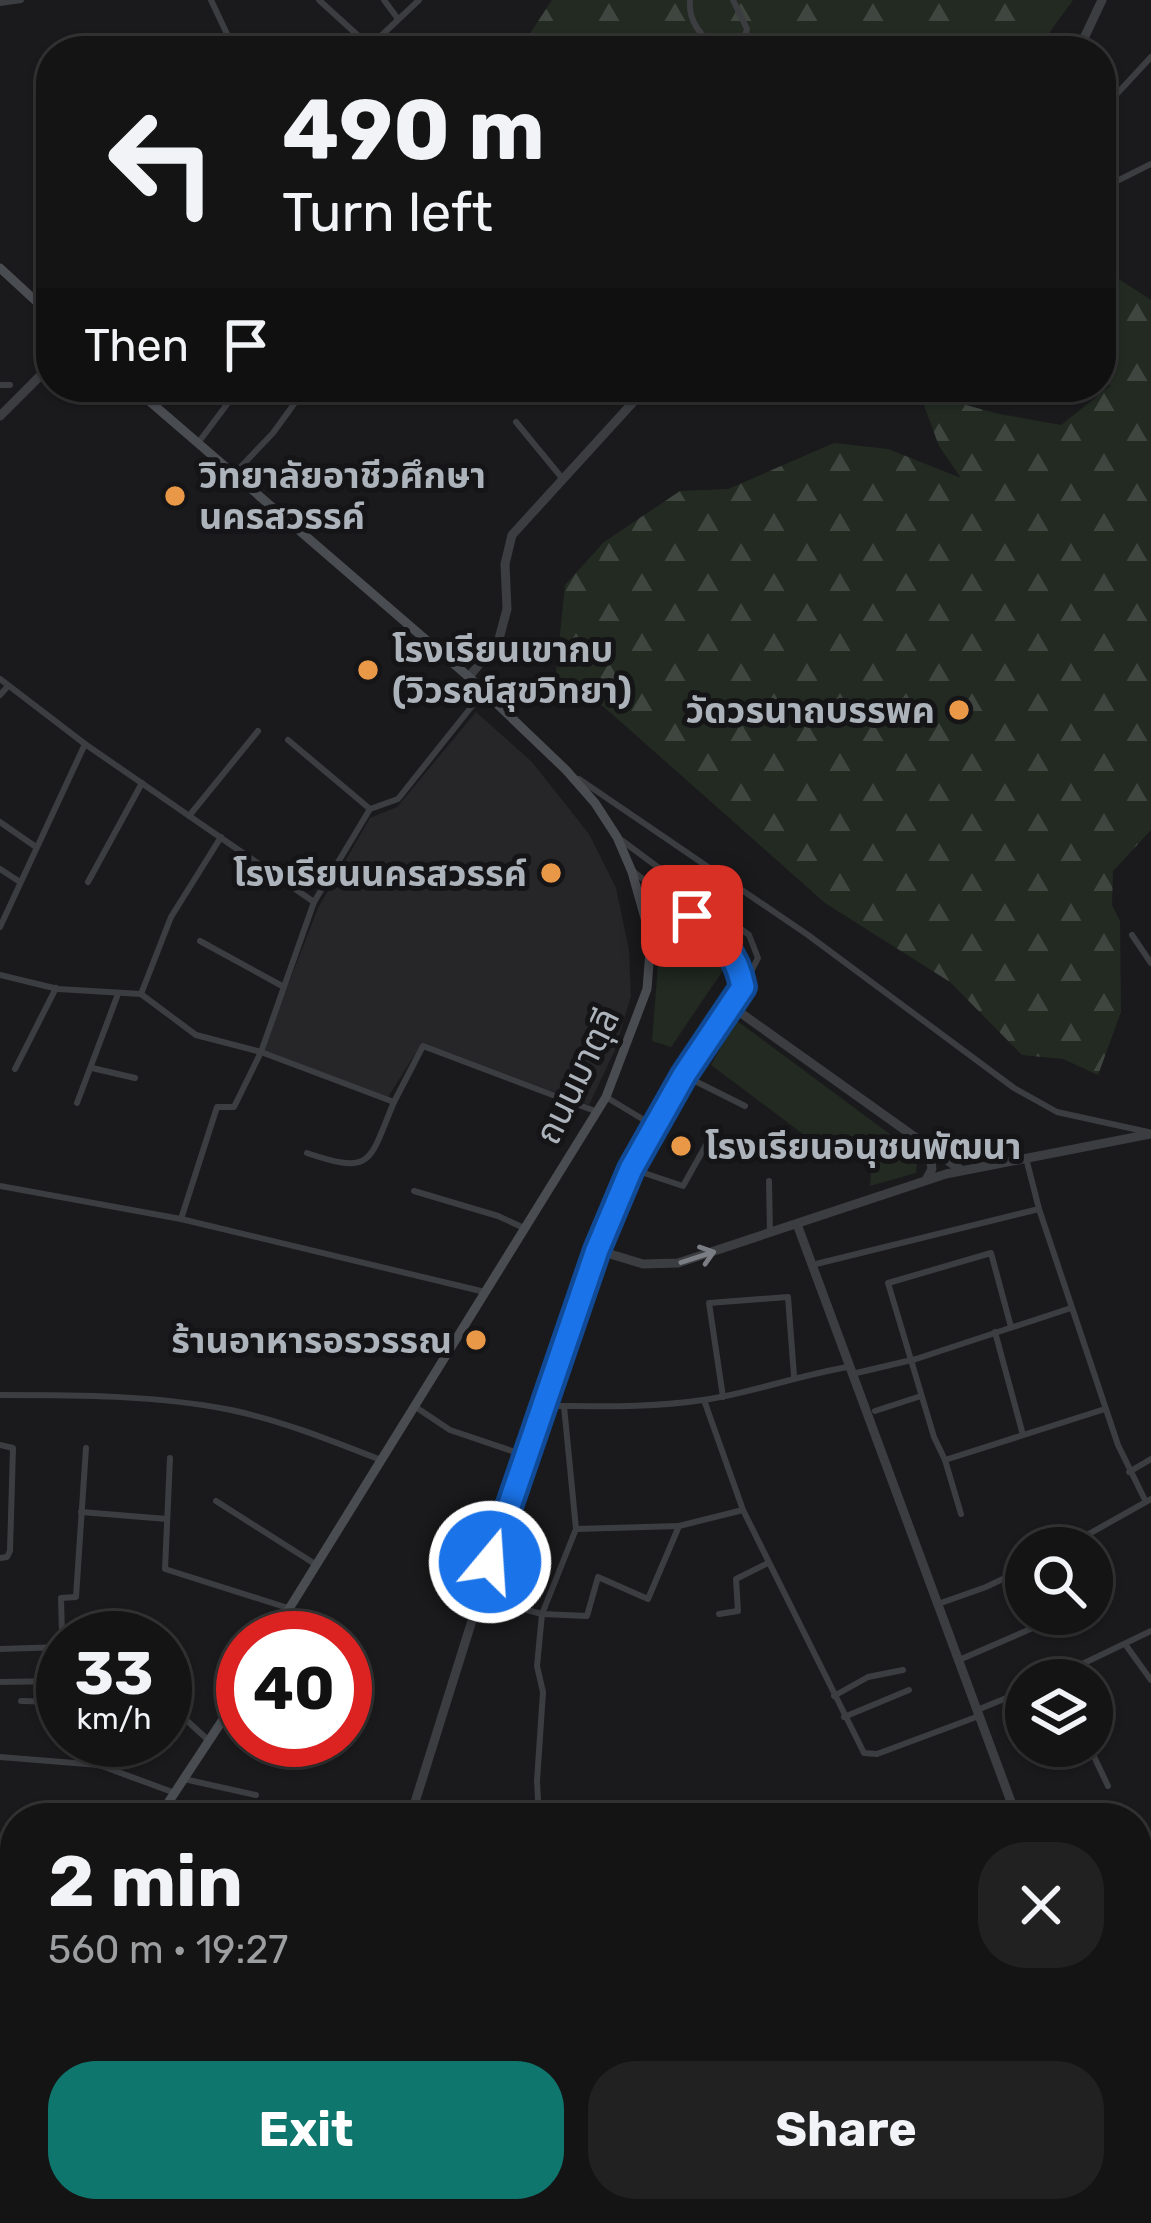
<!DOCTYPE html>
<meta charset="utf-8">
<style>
:root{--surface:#141415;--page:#212122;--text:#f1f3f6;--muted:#9d9ea0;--line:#333334;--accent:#0f766e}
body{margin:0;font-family:Rubik,"Noto Sans Thai",sans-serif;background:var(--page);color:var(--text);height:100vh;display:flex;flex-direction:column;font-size:45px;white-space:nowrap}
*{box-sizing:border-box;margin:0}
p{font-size:39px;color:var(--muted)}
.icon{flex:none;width:66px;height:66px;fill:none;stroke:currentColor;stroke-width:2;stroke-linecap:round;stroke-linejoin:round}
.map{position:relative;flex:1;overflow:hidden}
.sheet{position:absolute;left:0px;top:1803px;width:1152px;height:420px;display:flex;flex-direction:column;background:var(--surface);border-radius:48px 48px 0 0;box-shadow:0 3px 9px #0004,0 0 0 3px var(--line)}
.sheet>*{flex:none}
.top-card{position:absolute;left:36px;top:36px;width:1080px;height:366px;border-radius:48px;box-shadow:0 3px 9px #0004,0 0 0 3px var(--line);background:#141415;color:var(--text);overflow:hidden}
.fabs{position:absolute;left:1005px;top:1527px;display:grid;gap:24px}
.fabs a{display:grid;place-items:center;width:108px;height:108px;border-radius:50%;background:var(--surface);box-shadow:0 3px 9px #0004,0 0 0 3px var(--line);font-size:60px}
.speed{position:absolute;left:36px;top:1611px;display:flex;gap:24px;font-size:60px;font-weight:700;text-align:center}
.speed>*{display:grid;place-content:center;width:156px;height:156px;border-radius:50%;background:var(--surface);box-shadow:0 3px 9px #0004,0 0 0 3px var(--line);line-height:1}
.speed small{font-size:30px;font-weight:400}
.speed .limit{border:18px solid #d22;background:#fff;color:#111}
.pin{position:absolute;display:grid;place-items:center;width:102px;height:102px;color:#fff;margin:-51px;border-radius:24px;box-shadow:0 6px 18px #0006}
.me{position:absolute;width:132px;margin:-66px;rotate:18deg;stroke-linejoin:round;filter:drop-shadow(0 0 9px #0008)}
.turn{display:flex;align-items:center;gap:42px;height:252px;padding:0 48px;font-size:54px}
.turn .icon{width:156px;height:156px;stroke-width:2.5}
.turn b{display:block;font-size:84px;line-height:102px}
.then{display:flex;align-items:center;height:114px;padding:0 48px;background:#0003;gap:24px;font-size:45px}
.round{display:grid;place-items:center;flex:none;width:126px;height:126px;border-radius:48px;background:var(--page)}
.overview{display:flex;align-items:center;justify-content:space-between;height:204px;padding:0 48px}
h1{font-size:72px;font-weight:700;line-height:90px}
.button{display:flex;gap:24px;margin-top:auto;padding:24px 48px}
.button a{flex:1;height:138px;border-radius:48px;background:var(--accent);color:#fff;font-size:48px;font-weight:700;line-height:138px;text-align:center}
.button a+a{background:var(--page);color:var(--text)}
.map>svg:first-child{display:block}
.built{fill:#262629}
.green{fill:#222a22}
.forest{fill:url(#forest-firs)}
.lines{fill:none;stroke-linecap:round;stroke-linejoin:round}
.minor{stroke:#3b3d41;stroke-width:6}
.tertiary{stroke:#3b3d41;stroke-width:9}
.secondary{stroke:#494c51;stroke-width:9}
.oneway{stroke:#7a7e84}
.route-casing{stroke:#114b97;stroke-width:30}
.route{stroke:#1a73e8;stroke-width:21}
.poi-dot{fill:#e89846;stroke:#151517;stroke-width:4.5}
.labels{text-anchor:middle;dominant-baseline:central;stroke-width:10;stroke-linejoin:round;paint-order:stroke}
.poi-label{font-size:36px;font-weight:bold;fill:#adb3bb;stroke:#151517;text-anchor:start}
.street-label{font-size:36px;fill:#adb3bb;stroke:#151517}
</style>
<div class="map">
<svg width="1151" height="2223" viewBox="0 0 1151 2223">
<defs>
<pattern id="forest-firs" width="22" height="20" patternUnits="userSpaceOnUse" patternTransform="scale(3)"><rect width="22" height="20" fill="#222a22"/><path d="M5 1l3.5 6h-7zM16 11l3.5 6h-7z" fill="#3f4640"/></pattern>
</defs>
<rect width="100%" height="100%" fill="#1a1a1c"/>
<polygon class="built" points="476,712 532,762 589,834 616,888 629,950 631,996 615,1050 589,1105 422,1043 388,1097 263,1050 318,908 370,818 397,807"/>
<g class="green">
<polygon points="669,910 727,959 726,966 671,1047 652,1041 658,964 656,922"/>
<polygon points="736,1020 918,1155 916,1173 870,1186 872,1152 843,1137 823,1149 711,1065"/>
</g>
<g class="forest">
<polygon points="552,0 1073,0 1044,40 1040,51 529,51 527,38"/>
<polygon points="1101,257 1111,274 1151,300 1151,830 1113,871 1112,905 1120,921 1121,1012 1098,1075 1063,1059 1022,1055 950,982 825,903 603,706 555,683 565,585 604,542 680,491 728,489 834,443 888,449 961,478 939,446 919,392 999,414 1061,425 1110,386 1101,372"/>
</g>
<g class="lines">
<g class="minor">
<polyline points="211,0 235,51"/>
<polyline points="319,0 375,51"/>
<polyline points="384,0 398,19"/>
<path d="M690 0C688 22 701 37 719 49L742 45 747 29 733 0"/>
<polyline points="0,3 21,0"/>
<polyline points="365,51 419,0"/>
<polyline points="1114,97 1151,57"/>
<polyline points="1101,189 1151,164"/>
<polyline points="0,385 10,385"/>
<polyline points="516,422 562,478"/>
<polyline points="198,443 240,387"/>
<polyline points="234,474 273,433 302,393"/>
<polyline points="0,679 85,744 314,902"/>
<polyline points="0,695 8,686"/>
<polyline points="288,740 370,809"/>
<polyline points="579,779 808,935 1014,1088 1057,1112 1148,1132"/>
<polyline points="189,816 258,731"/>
<polyline points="0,822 36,847"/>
<polyline points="620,839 749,935 758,958 743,987"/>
<polyline points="0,869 20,882"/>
<polyline points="634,872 728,945 743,984"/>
<polyline points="88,882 142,783"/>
<polyline points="0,927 85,744"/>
<polyline points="1132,935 1151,963"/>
<polyline points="200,941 284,987"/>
<polyline points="0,975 58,989 141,994 196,1035 261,1052 394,1102 423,1046 595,1111"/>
<polyline points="141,994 171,917 221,837"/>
<polyline points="92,1068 135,1078"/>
<polyline points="15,1069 56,988"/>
<polyline points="687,1077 745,1106"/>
<polyline points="606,1097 654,1126"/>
<polyline points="77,1103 118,994"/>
<path d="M307 1153C374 1176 369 1161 394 1102"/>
<polyline points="1026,1158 1039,1209 1118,1445 1145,1500"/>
<polyline points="635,1170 683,1186 706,1145"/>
<polyline points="769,1181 770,1233"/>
<polyline points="0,1186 181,1219 485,1292"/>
<polyline points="414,1191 498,1216 524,1228"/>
<polyline points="181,1219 217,1107 234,1107 261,1052 314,902 370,809 398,799 484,691"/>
<polyline points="812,1265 1039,1209"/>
<polyline points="1011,1327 991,1253 888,1283 934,1437 945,1460 1105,1409"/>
<polyline points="995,1332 1023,1435"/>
<polyline points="852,1374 916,1359 1071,1308"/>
<path d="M0 1395C76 1395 156 1395 231 1410 283 1421 332 1441 381 1460"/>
<polyline points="723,1397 709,1303 788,1297 794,1376"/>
<polyline points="704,1400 743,1510 864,1753 877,1754 979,1716"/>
<polyline points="414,1406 450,1430 524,1455"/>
<path d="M544 1406C597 1406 650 1408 703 1400 752 1393 799 1375 848 1367"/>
<polyline points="875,1411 921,1396"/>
<polyline points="0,1445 13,1448 10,1551 7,1557 0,1558"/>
<polyline points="170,1458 165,1569 288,1608"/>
<polyline points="945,1460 961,1514"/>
<polyline points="1129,1472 1151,1459"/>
<polyline points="216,1501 315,1564"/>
<polyline points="81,1512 167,1519"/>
<polyline points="576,1529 679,1526"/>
<polyline points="1064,1548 1151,1499"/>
<polyline points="479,1597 542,1614 587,1616 598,1577 648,1599 679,1526 743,1510"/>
<polyline points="938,1604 986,1587 1026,1568"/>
<polyline points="719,1614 738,1611 736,1579 768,1563"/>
<polyline points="62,1634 61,1598 76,1597 86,1448"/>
<polyline points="1125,1644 1151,1680"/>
<polyline points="0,1649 63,1647"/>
<polyline points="959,1660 1065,1614"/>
<polyline points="1049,1680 1151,1631"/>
<polyline points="0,1682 63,1681"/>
<polyline points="834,1696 868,1677 903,1670"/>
<polyline points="21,1701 63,1702"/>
<polyline points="977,1710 1026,1690"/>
<polyline points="165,1711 182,1716 208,1740"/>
<polyline points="844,1717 909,1690"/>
<polyline points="1089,1746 1108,1786"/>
<polyline points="0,1757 99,1765 175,1793"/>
<polyline points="90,1764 93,1740"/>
<polyline points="184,1779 256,1795"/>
<polyline points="539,1818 537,1781 543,1692 537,1666 542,1614 576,1529 564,1406"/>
<polyline points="0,1839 15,1850"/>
<polyline points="0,1894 15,1904"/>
<polyline points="1150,1905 1151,1906"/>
<polyline points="0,1933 15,1903"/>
<polyline points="0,1950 15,1958"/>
<polyline points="0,2026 14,2036"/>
<polyline points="883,2208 887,2223"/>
<polyline points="0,2212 15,2182"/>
<polyline points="80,2223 87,2208"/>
<polyline points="511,2223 517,2208"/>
<polyline points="647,2223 647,2208"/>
<polyline points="693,2223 693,2208"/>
</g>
<g class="tertiary">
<polyline points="1078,51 1102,0"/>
<polyline points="0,416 51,365"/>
<polyline points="469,677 499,639 507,609 505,564 512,535 647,387"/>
<polyline points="731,1006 961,1170"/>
<polyline points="926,1180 932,1169 928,1146"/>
<polyline points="797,1224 1017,1818"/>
<polyline points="597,1250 643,1264 678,1263 946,1174 1151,1134"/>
<polyline points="410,1818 524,1455 597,1250 654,1126 743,987"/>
<polyline points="0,2089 15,2096"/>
<polyline points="1137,2127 1151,2156"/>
<polyline points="297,2208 339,2223"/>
<polyline points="274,2223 279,2208"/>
<polyline points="929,2223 963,2208"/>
</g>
<g class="secondary">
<polyline points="0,268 51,315"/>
<polyline points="133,387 469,677 566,770 595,803 617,837 632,872 651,939 647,989 606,1097 271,1638"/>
<polyline points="158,1818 243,1689"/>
<polyline points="0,2059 15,2035"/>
</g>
</g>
<defs><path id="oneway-shaft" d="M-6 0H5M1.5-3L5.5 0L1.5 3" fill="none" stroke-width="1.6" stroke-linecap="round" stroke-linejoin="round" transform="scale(3)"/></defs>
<use class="oneway" href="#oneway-shaft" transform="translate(698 1257) rotate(-18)"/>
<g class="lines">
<defs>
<path id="route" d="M490 1562 597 1250 631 1169 684 1075 743 987C736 951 720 939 692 916"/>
</defs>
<use href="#route" class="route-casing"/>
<use href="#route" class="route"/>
</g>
<g class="poi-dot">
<circle cx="175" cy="496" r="12"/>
<circle cx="368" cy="670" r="12"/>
<circle cx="959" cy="710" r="12"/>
<circle cx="551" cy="873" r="12"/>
<circle cx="681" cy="1146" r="12"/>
<circle cx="476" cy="1340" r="12"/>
</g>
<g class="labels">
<g class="poi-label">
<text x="199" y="475">วิทยาลัยอาชีวศึกษา<tspan x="199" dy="41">นครสวรรค์</tspan></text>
<text x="392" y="649">โรงเรียนเขากบ<tspan x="392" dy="41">(วิวรณ์สุขวิทยา)</tspan></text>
<text x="935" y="710" text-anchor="end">วัดวรนาถบรรพค</text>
<text x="527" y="873" text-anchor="end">โรงเรียนนครสวรรค์</text>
<text x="705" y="1146">โรงเรียนอนุชนพัฒนา</text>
<text x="452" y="1340" text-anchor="end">ร้านอาหารอรวรรณ</text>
</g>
<g class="street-label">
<text transform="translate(577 1076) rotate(-64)">ถนนมาตุลี</text>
</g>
</g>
</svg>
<div class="fabs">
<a><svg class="icon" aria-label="search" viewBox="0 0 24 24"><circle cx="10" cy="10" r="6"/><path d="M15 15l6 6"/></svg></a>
<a><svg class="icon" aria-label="layers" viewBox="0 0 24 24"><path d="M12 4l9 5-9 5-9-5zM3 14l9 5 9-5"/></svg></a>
</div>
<div class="speed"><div>33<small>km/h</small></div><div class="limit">40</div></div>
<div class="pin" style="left:692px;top:916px;background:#d93025"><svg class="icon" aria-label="arrive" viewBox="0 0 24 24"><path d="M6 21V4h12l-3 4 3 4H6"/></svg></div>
<svg class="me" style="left:490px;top:1562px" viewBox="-20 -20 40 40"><circle r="17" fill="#1a73e8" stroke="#fff" stroke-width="3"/><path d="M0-11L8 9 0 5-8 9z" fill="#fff"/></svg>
<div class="top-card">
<div class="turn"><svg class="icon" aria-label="left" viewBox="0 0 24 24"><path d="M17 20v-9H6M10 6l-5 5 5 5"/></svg><div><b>490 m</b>Turn left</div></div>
<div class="then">Then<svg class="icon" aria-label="arrive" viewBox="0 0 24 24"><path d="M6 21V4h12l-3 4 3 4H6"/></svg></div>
</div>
<section class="sheet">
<div class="overview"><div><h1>2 min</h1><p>560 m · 19:27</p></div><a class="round"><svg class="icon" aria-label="close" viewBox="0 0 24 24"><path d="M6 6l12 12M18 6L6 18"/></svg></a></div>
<div class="button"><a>Exit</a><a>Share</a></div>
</section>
</div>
